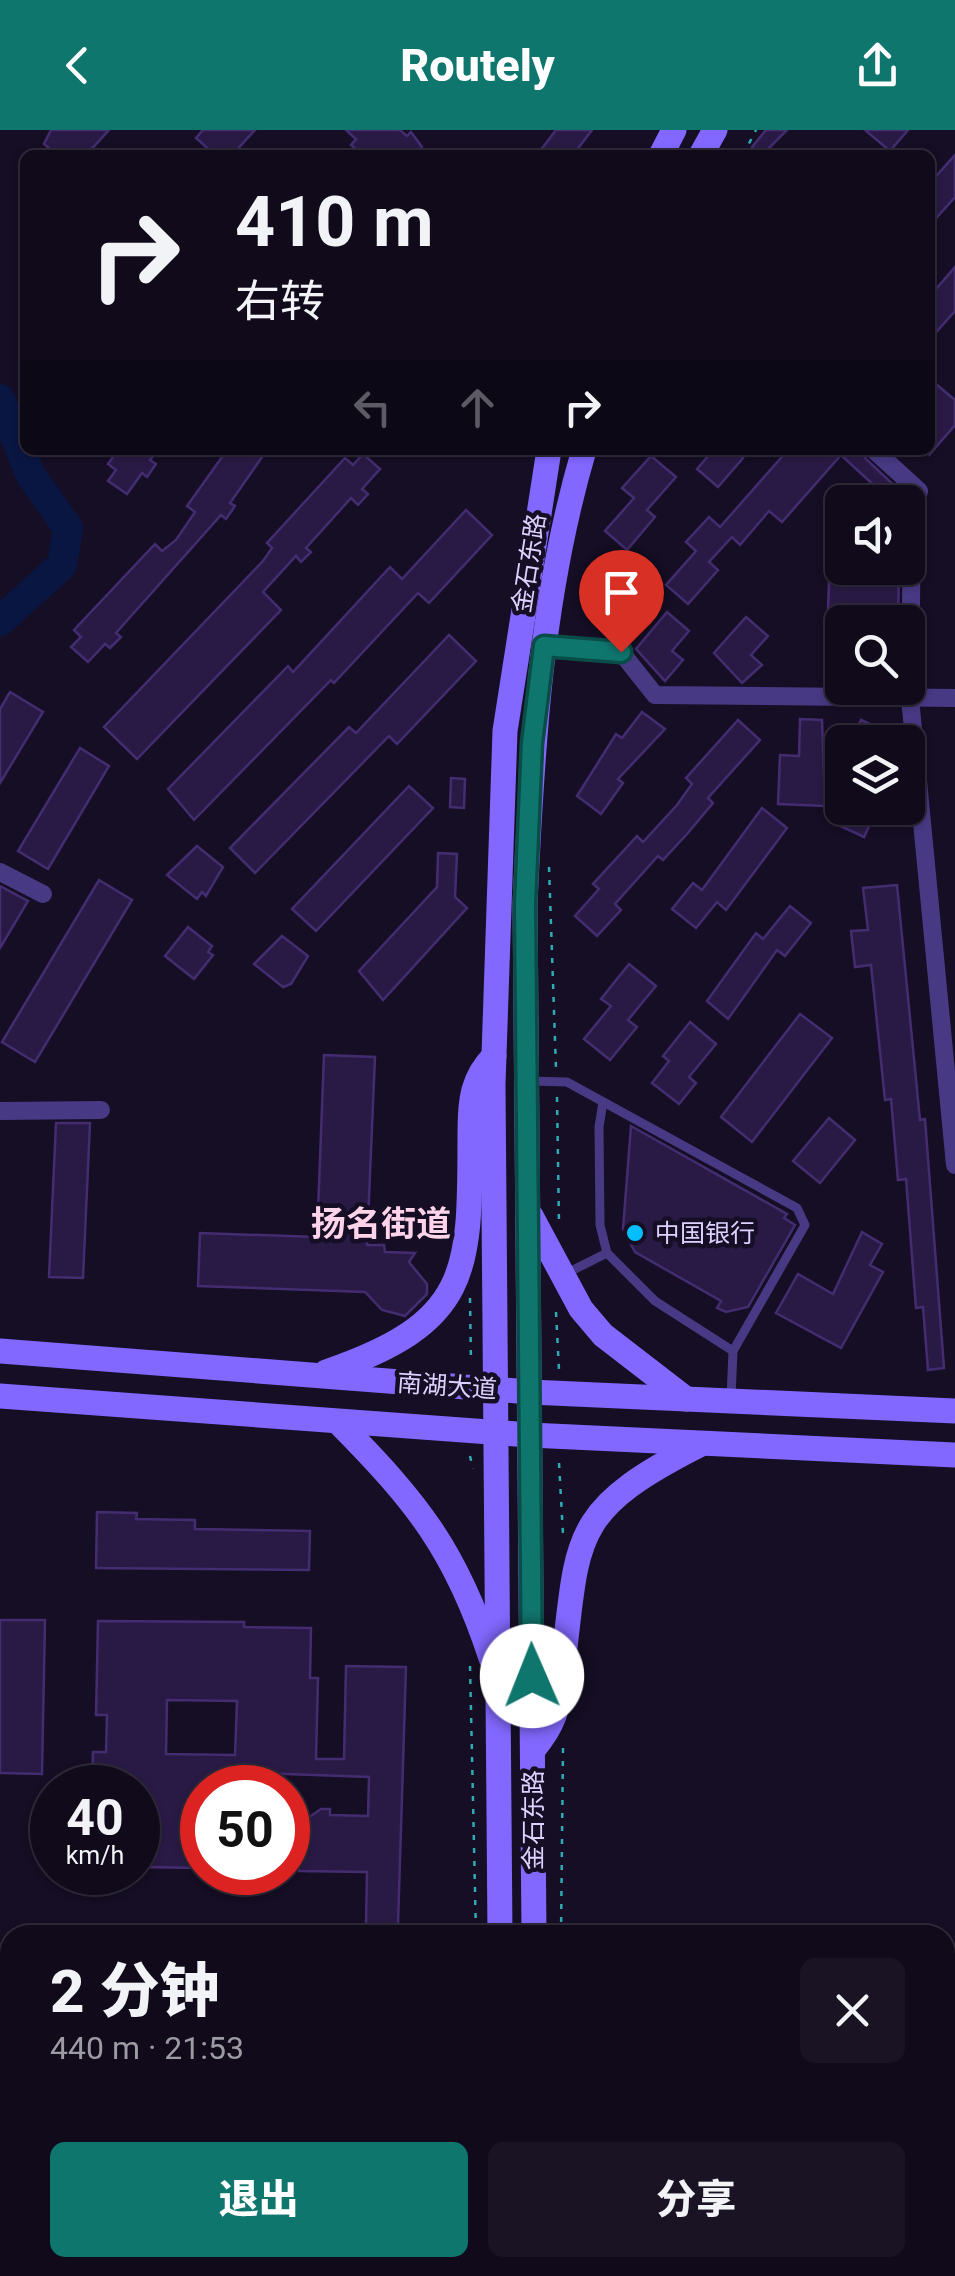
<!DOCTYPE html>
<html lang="zh">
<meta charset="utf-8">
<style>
:root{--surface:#100a1b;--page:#191324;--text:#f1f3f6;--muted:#9c9aa3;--line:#302b3a;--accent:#0f766e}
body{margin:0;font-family:Roboto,"Noto Sans SC",sans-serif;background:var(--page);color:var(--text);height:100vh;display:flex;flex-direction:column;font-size:38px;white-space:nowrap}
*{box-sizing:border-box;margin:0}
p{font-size:32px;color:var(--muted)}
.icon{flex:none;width:55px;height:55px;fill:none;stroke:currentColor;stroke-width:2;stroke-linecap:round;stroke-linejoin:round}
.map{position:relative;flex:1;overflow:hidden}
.details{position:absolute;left:0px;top:1795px;width:955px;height:352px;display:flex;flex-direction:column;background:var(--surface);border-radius:30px 30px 0 0;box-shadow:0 2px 8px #0004,0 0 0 2px var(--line)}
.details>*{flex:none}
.guide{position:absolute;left:20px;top:20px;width:915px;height:305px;border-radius:15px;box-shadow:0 2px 8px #0004,0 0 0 2px var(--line);background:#100a1b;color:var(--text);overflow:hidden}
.fabs{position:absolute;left:825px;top:355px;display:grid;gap:20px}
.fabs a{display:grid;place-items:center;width:100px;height:100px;border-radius:15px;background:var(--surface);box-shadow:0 2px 8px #0004,0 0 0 2px var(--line);font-size:50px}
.speed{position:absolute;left:30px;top:1635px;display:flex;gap:20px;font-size:50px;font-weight:700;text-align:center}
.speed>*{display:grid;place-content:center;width:130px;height:130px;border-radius:50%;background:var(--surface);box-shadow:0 2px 8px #0004,0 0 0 2px var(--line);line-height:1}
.speed small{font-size:25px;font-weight:400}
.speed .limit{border:15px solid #d22;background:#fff;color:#111}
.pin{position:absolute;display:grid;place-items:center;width:85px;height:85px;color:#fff;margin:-102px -42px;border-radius:50% 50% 50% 0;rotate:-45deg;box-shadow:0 0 10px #0007}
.pin .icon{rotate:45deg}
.me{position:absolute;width:110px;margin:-55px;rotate:359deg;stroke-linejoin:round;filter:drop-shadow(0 0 8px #0008)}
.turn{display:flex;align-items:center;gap:35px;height:210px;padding:0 50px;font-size:45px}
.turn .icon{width:130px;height:130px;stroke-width:2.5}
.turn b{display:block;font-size:70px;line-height:85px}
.lanes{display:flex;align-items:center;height:95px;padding:0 50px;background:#0003;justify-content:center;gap:50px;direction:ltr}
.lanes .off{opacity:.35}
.round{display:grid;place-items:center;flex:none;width:105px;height:105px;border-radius:15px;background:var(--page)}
.overview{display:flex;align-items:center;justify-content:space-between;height:170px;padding:0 50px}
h1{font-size:60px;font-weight:800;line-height:75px}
.button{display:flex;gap:20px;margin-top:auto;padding:20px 50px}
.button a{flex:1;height:115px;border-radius:15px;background:var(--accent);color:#fff;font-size:40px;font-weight:800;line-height:115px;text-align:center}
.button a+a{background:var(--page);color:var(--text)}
header{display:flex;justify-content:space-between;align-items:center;height:130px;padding:0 50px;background:var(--accent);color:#fff;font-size:45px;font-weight:800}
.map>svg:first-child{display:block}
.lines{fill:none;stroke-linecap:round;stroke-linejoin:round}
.river{stroke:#0a1642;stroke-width:30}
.building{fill:#291a45;stroke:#442c71;stroke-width:2.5;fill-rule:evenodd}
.path{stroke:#2fabb6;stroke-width:2.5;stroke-dasharray:5 8;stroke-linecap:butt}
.service{stroke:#473983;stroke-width:9}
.minor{stroke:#473983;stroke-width:18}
.secondary{stroke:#8268ff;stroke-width:25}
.route-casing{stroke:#0a4d48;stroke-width:25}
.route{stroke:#0f766e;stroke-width:18}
.poi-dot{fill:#00bffc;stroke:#150e24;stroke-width:4}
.labels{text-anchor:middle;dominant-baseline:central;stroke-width:9;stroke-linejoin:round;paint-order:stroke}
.street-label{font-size:25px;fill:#ddd1ff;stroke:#150e24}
.poi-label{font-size:25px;fill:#ddd1ff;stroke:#150e24;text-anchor:start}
.district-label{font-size:35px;font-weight:bold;fill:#ffd3e9;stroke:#150e24}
</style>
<header><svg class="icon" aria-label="back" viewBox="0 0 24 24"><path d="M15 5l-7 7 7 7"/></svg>Routely<svg class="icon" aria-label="share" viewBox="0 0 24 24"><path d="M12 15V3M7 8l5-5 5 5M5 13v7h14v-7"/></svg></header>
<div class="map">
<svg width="955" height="2146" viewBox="0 0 955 2146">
<rect width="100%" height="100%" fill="#150e24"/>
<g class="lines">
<polyline class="river" points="0,269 30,344 68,398 62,435 0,491"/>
</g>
<g class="building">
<polygon points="51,0 109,0 86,25 57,25 44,14"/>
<polygon points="203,0 255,0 232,25 215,25 196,8"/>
<polygon points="346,0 400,0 407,6 411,2 422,17 415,25 362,25 351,15 356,9"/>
<polygon points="556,0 592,0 573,25 537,25"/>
<polygon points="766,0 787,0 762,25 752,17"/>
<polygon points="865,0 908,0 890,21"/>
<polygon points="955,25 955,67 930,95 930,53"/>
<polygon points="955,137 955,181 930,209 930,166"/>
<polygon points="930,249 955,270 955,295 930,324"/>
<polygon points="118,320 158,320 150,330 156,334 147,347 142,343 127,364 108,351 116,340 108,334"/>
<polygon points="227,320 267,320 230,373 235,376 226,389 221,385 116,503 121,507 110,518 105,514 88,532 71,517 81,507 74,500 155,414 162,421 176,410 195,382 187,376"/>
<polygon points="713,320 734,320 743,328 718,357 697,339"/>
<polygon points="788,320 862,320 866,329 900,361 900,372 882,372 879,360 841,325 782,392 769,381 740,415 732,407 709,432 718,440 688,474 666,455 696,421 686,412 709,387 720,397"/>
<polygon points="363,324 380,339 362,359 368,364 358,375 351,368 306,418 311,422 301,432 296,426 263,462 281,480 137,629 104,597 263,431 272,418 267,413 345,328 353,335"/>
<polygon points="651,326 676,347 647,380 655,387 627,420 605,401 634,368 622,358"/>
<polygon points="466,380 492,405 429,473 418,463 334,553 331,550 194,690 168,659 288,536 293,542 390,437 402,449"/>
<polygon points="831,394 842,394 842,438 899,440 898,492 842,492 842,538 826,537"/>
<polygon points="667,482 689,501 672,521 683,530 665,551 636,519"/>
<polygon points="746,487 768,506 751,525 762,535 742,553 714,523"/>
<polygon points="449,505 476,531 397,614 389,606 255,743 230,718 349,597 356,603"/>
<polygon points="10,562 43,582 0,653 0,579"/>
<polygon points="642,582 665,599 618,649 623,653 601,684 577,666 616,604 622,608"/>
<polygon points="800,589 822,590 825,676 778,674 780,625 799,626"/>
<polygon points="738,590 760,610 708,668 713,673 687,704 663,730 658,726 615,774 621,780 597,806 575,786 599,759 593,754 637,706 643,712 677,675 692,654 686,648"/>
<polygon points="861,590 885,601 879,612 851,612"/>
<polygon points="80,618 109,636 48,739 18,721"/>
<polygon points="451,648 465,649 464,678 450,677"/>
<polygon points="409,656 433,678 316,801 292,779"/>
<polygon points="762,678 787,698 726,780 717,772 696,798 672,779 693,753 702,760"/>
<polygon points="846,678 876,682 864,707 838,695"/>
<polygon points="197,716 223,737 206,766 202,762 197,769 167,745"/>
<polygon points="438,723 457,724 455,767 467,778 383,870 359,841 437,757"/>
<polygon points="99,750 132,770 35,932 2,912"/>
<polygon points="897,755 920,990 925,989 944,1238 928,1240 923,1177 916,1178 906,1049 898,1050 891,969 885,970 871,835 855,837 851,801 868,800 863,758"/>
<polygon points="0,756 28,771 0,818"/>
<polygon points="790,776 811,793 785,826 777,820 728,889 707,871 756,803 763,809"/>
<polygon points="188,797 212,816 208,822 213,825 194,849 165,826"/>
<polygon points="282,806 308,826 291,854 283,857 254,834"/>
<polygon points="629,834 656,856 628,890 637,897 610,930 584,909 611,876 601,869"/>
<polygon points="800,884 832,908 752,1012 721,987"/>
<polygon points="690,892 716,914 689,947 696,953 679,974 652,953 669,931 663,926"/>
<polygon points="324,925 375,927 367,1115 384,1115 385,1122 415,1123 409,1132 427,1154 427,1164 405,1186 382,1180 365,1162 198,1156 200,1103 317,1107"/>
<polygon points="829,988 855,1010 820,1053 793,1031"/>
<polygon points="56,993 90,993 83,1148 49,1147"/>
<polygon points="631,996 787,1084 784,1088 795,1095 748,1177 726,1182 717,1178 721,1171 635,1122 623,1099"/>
<polygon points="862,1102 882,1114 870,1135 883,1142 841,1218 776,1183 798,1144 833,1164"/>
<polygon points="97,1382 137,1383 136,1389 195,1390 195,1399 310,1401 309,1440 96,1438"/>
<polygon points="0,1490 45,1490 42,1644 0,1643"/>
<path d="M98 1491 244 1492V1497L311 1498 310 1548H318L316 1629H344L346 1536 406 1537 398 1795 366 1794 367 1742 299 1741V1715H294L298 1695 321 1679H330V1685L368 1686 369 1647 258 1643V1658H202V1738L138 1737V1658H92L93 1622H106L107 1585H96ZM167 1570 237 1571 235 1625 166 1624Z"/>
</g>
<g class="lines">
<g class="path">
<polyline points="743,25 756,0"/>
<polyline points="549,737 556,939"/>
<polyline points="557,967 559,1094"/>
<polyline points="470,1168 471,1233"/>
<polyline points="556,1182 559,1240"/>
<polyline points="470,1326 473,1339"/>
<polyline points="559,1333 563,1404"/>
<polyline points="470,1536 476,1805"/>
<polyline points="561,1805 563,1617"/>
<polyline points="432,2146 434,2138"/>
<polyline points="518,2146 520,2138"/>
</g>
<g class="service">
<polyline points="530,951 567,952 797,1078 805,1095 733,1221 731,1268"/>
<polyline points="603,972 599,997 600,1095 607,1123 655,1171 733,1221"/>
<polyline points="565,1144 607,1123"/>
</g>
<g class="minor">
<polyline points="874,320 919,361 912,378 910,568 955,1035"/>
<polyline points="543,516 621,522 655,565 955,568"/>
<polyline points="0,742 43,764"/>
<polyline points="0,981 101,980"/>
</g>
<g class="secondary">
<polyline points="661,25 674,0"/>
<polyline points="701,25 715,0"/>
<polyline points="531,1086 581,1179 603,1205 686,1269"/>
<polyline points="0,1221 530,1262 955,1281"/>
<path d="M326 1242C472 1192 470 1142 470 1002 470 971 472 948 494 926"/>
<polyline points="0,1266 530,1305 955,1325"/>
<path d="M340 1294C418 1373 456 1421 491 1528"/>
<path d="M533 1620C557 1591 557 1579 562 1543 579 1407 567 1382 699 1315"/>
<polyline points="500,1805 493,954 505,601 549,320"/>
<path d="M534 1805 525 774C532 621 540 469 584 320"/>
<polyline points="455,2146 457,2138"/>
<polyline points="492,2146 494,2138"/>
</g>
</g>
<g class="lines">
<defs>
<polyline id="route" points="532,1546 525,774 532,613 544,516 621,522"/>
</defs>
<use href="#route" class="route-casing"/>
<use href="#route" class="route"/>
</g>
<circle class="poi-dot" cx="635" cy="1103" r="10"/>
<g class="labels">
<g class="street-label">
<text transform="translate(529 433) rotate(-81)">金石东路</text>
<text transform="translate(447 1256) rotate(4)">南湖大道</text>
<text transform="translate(533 1690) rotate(-90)">金石东路</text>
</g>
<g class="poi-label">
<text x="655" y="1103">中国银行</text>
</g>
<g class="district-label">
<text x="381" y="1094">扬名街道</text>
</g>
</g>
</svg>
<div class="fabs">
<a><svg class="icon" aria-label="sound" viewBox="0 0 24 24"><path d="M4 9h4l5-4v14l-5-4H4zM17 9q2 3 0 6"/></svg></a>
<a><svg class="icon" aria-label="search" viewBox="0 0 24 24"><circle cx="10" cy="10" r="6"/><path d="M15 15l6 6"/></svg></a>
<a><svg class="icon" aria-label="layers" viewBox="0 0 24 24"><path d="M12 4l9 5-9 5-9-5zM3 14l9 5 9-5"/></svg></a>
</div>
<div class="speed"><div>40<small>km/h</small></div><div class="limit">50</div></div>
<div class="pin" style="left:621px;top:522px;background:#d93025"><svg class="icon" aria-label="arrive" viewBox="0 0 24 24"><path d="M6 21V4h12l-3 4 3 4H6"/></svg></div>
<svg class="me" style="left:532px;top:1546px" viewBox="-20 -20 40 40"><circle r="19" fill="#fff"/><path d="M0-13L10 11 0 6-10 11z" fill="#0f766e"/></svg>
<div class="guide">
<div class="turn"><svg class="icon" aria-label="right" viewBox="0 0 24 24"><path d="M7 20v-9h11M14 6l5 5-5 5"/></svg><div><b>410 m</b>右转</div></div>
<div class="lanes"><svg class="icon off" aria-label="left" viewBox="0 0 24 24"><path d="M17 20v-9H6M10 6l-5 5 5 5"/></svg><svg class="icon off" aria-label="ahead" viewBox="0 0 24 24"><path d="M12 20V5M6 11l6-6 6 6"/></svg><svg class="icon" aria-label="right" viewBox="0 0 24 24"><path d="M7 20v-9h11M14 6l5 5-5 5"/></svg></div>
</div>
<section class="details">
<div class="overview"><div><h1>2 分钟</h1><p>440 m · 21:53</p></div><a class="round"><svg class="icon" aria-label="close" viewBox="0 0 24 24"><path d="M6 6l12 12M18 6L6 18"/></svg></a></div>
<div class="button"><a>退出</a><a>分享</a></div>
</section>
</div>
